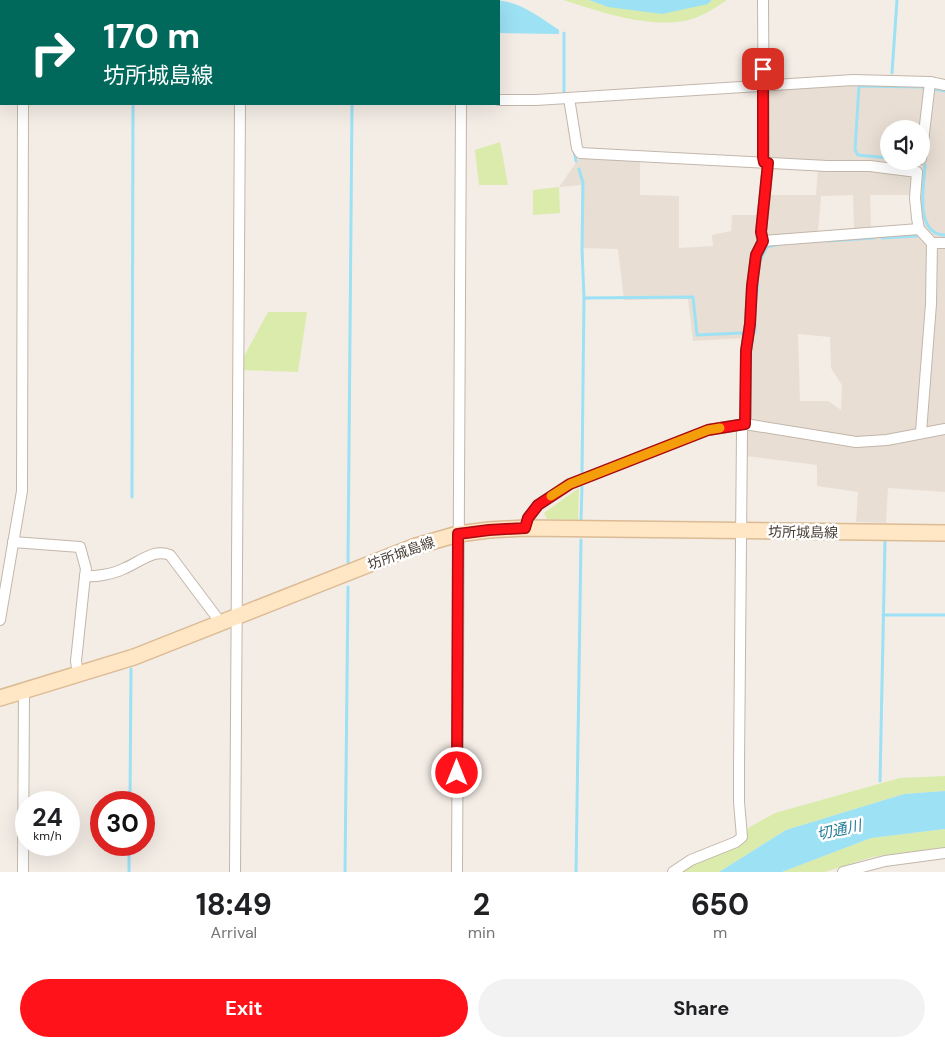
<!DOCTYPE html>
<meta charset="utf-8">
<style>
:root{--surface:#fff;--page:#f2f2f2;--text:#202124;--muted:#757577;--accent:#ff1219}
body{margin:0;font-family:"DM Sans","Noto Sans JP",sans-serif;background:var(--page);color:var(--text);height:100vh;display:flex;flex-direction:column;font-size:19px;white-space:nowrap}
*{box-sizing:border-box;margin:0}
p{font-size:16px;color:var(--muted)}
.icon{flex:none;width:28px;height:28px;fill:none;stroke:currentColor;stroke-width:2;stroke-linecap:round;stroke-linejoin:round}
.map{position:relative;height:872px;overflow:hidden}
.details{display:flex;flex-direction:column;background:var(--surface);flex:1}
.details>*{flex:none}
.banner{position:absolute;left:0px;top:0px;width:500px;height:105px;box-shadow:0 5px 20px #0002;background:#00695c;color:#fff;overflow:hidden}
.fabs{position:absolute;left:880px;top:120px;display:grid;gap:10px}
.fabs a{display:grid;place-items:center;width:50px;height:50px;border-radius:50%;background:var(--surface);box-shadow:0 5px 20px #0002;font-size:25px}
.speed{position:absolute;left:15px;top:791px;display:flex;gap:10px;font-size:25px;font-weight:700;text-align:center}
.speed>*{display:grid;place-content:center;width:65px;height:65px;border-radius:50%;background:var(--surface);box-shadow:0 5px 20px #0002;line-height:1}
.speed small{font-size:12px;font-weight:400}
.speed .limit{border:8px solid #d22;background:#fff;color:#111}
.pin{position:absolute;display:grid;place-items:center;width:42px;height:42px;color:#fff;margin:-21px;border-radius:10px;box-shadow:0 2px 8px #0006}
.me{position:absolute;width:55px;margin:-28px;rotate:0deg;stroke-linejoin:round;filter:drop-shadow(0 0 4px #0008)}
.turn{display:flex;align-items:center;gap:18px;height:105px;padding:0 20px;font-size:22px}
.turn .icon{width:65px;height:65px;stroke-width:2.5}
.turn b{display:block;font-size:35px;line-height:42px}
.eta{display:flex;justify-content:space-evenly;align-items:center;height:85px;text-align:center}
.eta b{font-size:30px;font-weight:700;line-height:35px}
.cta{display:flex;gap:10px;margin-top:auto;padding:10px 20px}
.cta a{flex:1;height:58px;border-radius:30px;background:var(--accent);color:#fff;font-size:20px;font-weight:700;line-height:58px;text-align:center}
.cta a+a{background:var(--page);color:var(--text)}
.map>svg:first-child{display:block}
.residential{fill:#e8ded3;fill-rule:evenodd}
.green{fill:#daebab}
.water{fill:#9de1f5}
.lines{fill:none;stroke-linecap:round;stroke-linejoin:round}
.stream{stroke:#9de1f5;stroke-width:3}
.street-casing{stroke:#c3b6aa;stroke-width:12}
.secondary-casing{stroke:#dbbb94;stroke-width:18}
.street{stroke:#fff;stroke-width:10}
.secondary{stroke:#ffe6c5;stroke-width:15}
.route-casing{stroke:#a60c10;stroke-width:12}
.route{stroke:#ff1219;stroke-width:9}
.slow{stroke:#f59e0b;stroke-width:9}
.labels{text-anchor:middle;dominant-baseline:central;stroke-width:5;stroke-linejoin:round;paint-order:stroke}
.street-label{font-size:14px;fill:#473c34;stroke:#fff}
.water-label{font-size:15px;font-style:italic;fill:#227c99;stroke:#fff}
</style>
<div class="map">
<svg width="945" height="872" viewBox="0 0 945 872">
<rect width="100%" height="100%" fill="#f4ede6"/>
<path class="residential" d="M945 81V492L888 488 886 523 856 522 858 492 817 486V465L738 455 741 417 743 338 693 341 688 299 624 300 618 249 581 248V185L559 187 585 150 640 161V195L679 196V248L713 246 712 235 731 231 732 215H758L762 195H816L818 168 760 165 766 83ZM889 129H921V161H889ZM853 195 854 228 818 232 821 196ZM870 195H911L913 225 871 227ZM798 334 830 337 831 368 842 385 841 410 828 401H800Z"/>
<g class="green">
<path d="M563 0H589L608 7 708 4 712 0H727C715 8 703 16 689 20 649 29 601 12 563 0Z"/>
<polygon points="500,142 508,185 479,185 475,150"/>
<polygon points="559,187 560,213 533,215 533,190"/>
<polygon points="268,312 307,312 298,372 243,370 242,360"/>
<polygon points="579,488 578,520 547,519 544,513"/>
<polygon points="945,776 945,791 904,794 786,830 719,872 681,872 694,862 745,843 748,828 775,813 900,778"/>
<polygon points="945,829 945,847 872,857 825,872 782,872 871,838"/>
</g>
<g class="water">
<path d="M492 0C518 0 538 16 559 30V34L499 33V1Z"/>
<polygon points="589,0 712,0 708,4 662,14 608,7"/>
<polygon points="945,791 945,829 871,838 782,872 719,872 786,830 904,794"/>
</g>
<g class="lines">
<g class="stream">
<polyline points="134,1 134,0"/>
<polyline points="352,1 352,0"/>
<polyline points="892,73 897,0"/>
<polyline points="934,89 945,91"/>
<polyline points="564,92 564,33"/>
<polyline points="574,150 576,161"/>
<polyline points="889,158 858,155 855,150 859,86 924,87"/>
<path d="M925 165C924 186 914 234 945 235"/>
<polyline points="579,169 583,183 582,249 584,298 582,472"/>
<polyline points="882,238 917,236"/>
<polyline points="827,241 874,238"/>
<polyline points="759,269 760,261 767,247 780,244"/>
<polyline points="584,298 693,297 697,335 742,333"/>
<polyline points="756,298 758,285"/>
<polyline points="755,332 755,322"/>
<polyline points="132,497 133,104"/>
<polyline points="581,520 582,487"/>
<polyline points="348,562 352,106"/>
<polyline points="883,615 945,615"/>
<polyline points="880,781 885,541"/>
<polyline points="130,802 131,669"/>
<polyline points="129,872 129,845"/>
<polyline points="345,872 348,587"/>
<polyline points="576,872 581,540"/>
</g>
<defs>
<g id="street">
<polyline points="763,0 764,162"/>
<polyline points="24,1 24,0"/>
<polyline points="241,1 241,0"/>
<polyline points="463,1 463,0"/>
<polyline points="0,98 1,98"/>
<polyline points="569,98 577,148 580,153 827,166 870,166 917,172 915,198 917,218 919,229 932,243 945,243"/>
<polyline points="499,100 536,100 853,80 930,82 945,85"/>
<polyline points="921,159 930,82"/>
<polyline points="763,241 919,229"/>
<polyline points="921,432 931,304 932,243"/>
<polyline points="525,528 528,518 538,505 570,484 708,430 745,424 856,442 887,440 945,429"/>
<polyline points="13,542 80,547 86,569 85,576"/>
<polyline points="0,620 22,491 23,104"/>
<path d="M78 675 76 661 85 576C96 577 113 574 123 569 139 563 153 548 170 555L221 623"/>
<polyline points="23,872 24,691"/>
<polyline points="235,872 240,104"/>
<polyline points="457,872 461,104"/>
<polyline points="673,872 691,860 736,842 742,837 739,802 739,766 742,430 746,419 746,351 750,324 752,286 756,255 763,241 761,232 768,163"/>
<polyline points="843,872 885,861 945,853"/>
</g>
<polyline id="secondary" points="0,698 134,657 413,547 458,534 489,530 525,528 945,533"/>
</defs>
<use href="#street" class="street-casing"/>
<use href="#secondary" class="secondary-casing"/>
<use href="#street" class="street"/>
<use href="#secondary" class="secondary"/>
</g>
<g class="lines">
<defs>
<polyline id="route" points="457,773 458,534 489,530 525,528 528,518 538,505 570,484 708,430 745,424 746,351 750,324 752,286 756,255 763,241 761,232 768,163 764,162 763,157 763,69"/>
</defs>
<use href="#route" class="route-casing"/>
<use href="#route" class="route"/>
<polyline class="slow" points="551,496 570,484 708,430 720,428"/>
</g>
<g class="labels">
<g class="street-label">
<text transform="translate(803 532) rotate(1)">坊所城島線</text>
<text transform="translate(401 553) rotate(-20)">坊所城島線</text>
</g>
<g class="water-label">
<text transform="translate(839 830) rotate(-12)">切通川</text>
</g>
</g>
</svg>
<div class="fabs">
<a><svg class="icon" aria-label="sound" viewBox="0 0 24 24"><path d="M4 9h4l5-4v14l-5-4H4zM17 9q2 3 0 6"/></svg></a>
</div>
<div class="speed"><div>24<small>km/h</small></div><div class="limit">30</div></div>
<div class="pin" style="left:763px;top:69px;background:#d93025"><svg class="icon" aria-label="arrive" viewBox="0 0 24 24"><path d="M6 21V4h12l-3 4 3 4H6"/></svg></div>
<svg class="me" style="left:457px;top:773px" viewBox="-20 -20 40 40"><circle r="17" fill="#ff1219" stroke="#fff" stroke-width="3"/><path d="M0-11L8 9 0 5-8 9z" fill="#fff"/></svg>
<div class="banner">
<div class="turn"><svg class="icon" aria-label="right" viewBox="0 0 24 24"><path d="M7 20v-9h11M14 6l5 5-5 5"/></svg><div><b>170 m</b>坊所城島線</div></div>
</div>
</div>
<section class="details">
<div class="eta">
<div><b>18:49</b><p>Arrival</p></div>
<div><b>2</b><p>min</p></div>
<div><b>650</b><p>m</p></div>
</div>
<div class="cta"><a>Exit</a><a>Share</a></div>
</section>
